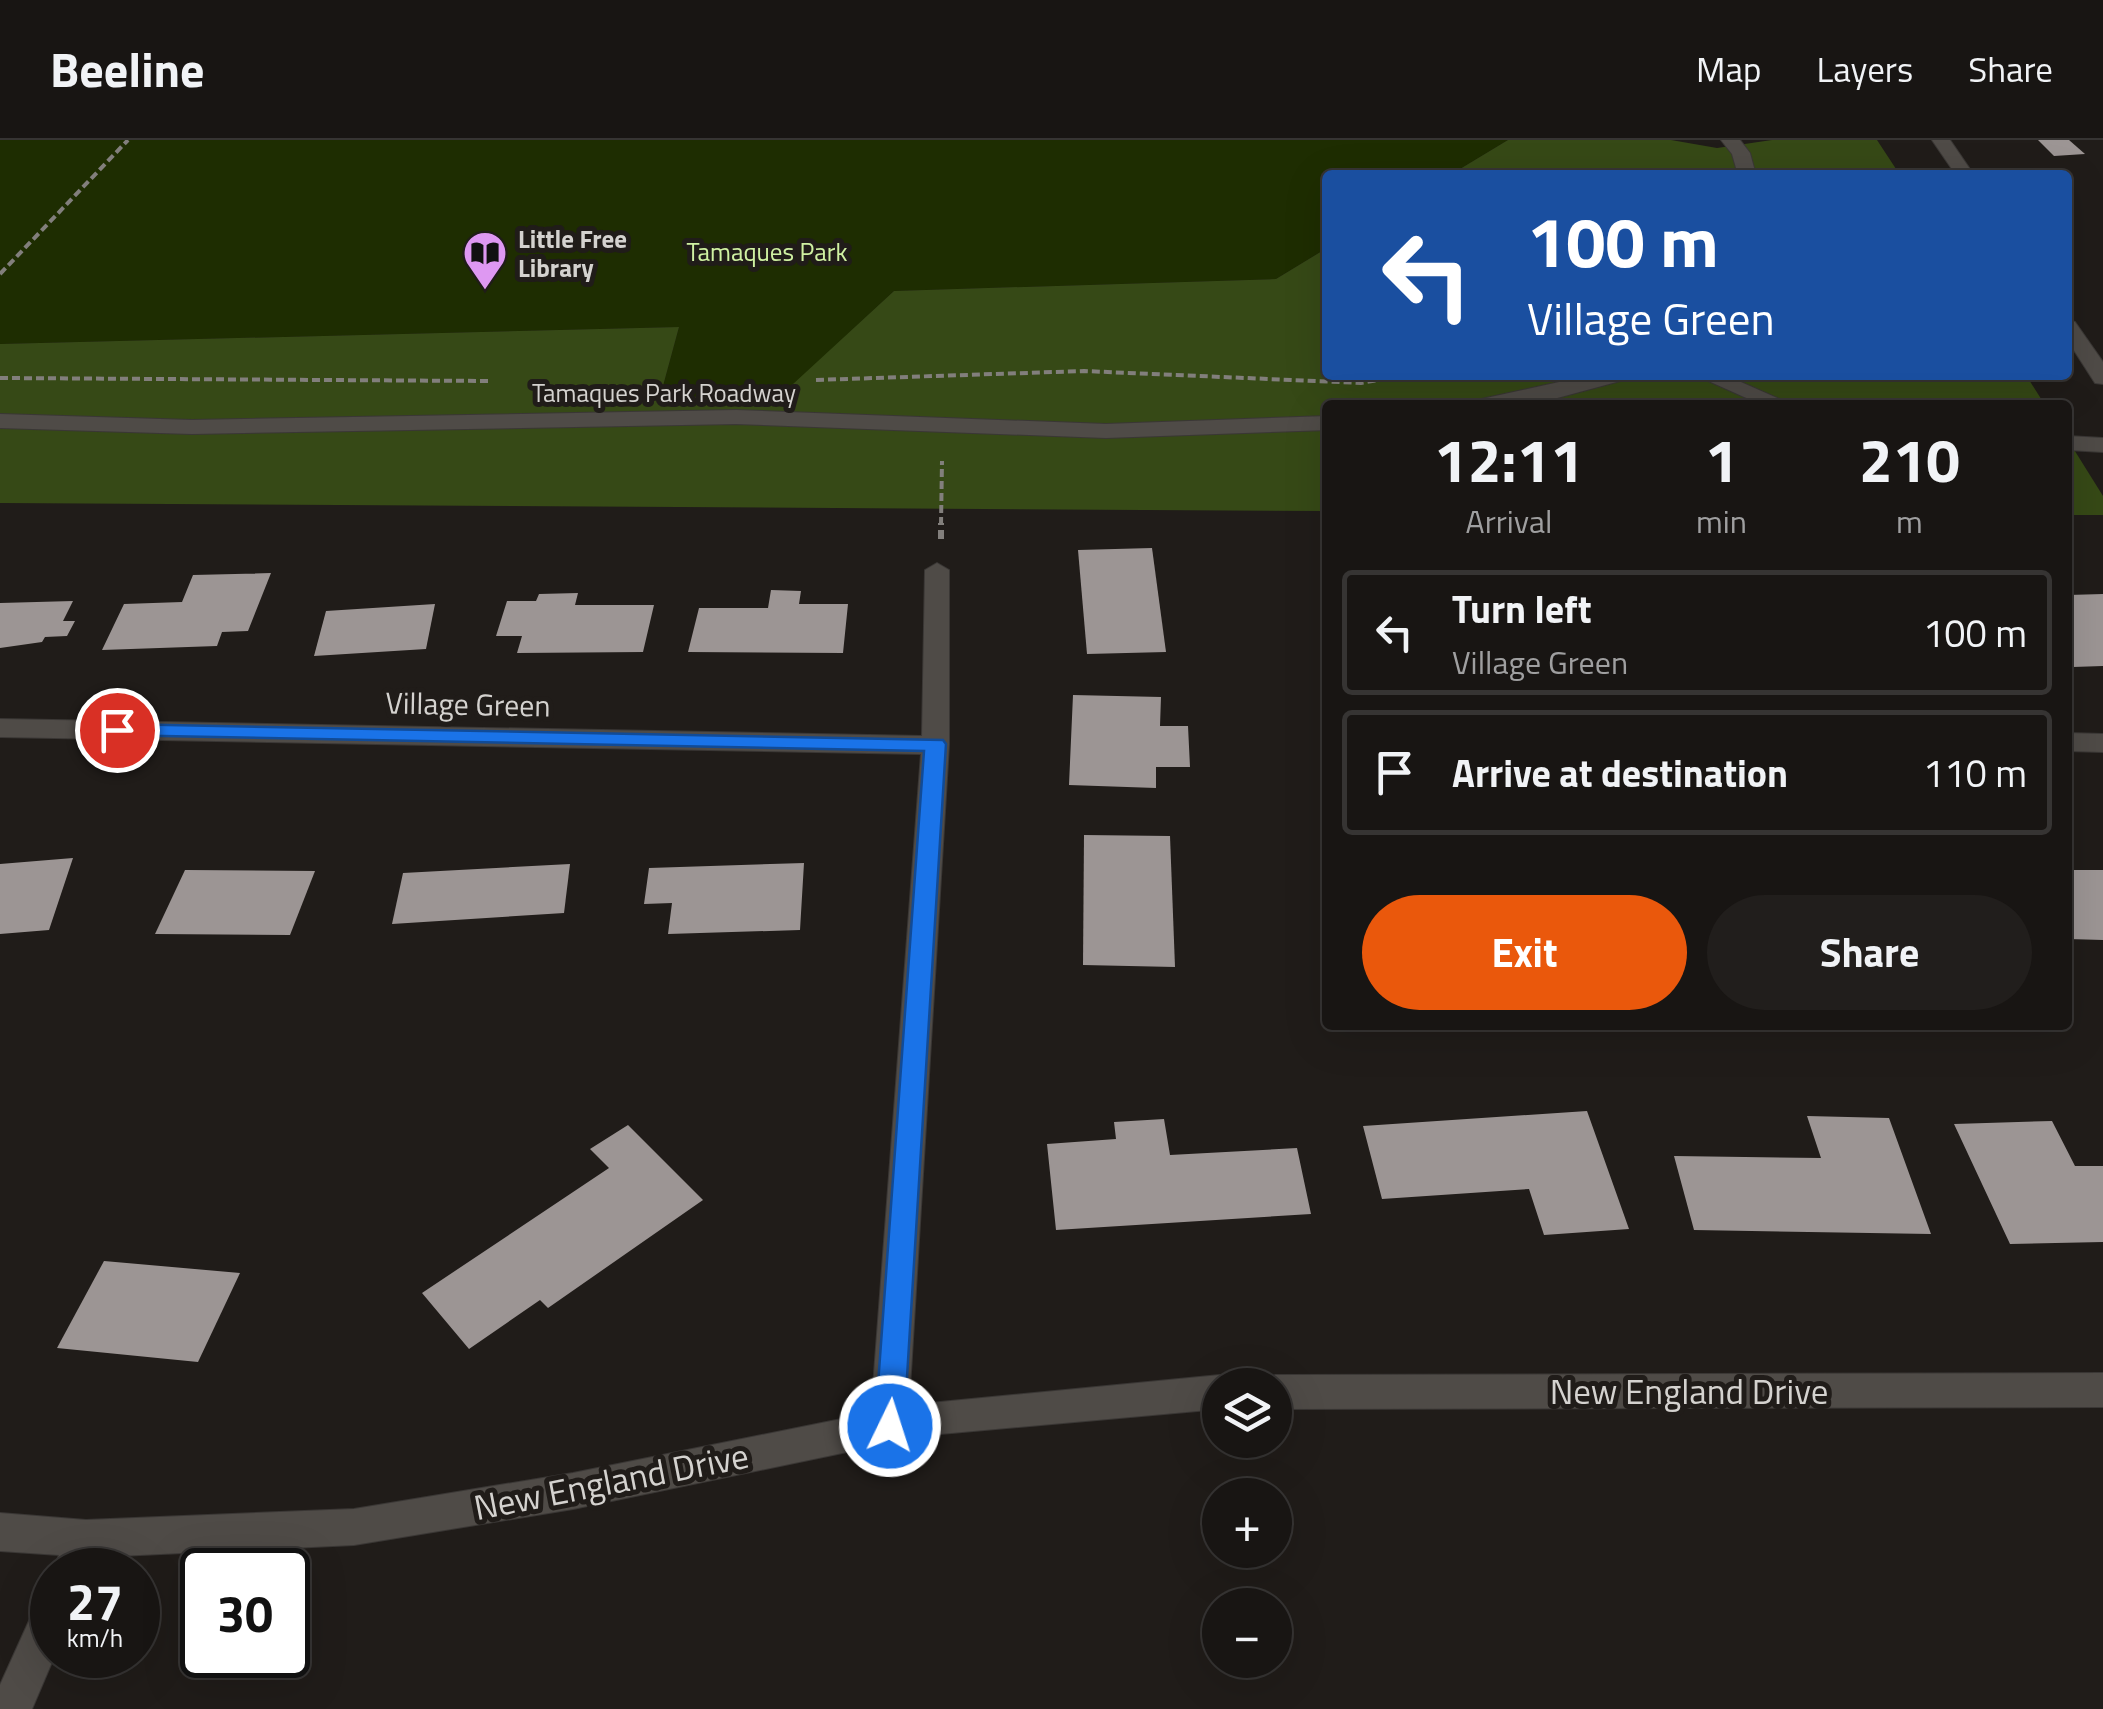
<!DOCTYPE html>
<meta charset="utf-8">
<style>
:root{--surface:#181513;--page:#211e1c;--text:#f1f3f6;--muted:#9f9fa0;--line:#363433;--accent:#ea580c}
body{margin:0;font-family:"Titillium Web",sans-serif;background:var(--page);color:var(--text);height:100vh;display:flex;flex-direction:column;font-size:38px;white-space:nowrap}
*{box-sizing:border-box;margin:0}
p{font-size:32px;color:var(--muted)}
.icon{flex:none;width:55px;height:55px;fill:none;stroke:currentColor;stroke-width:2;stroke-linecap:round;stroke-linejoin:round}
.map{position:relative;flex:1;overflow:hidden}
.panel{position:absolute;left:1322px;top:260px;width:750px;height:630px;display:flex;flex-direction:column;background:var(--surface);border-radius:10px;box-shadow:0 10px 40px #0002,0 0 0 2px var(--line)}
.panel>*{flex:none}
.hud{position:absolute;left:1322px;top:30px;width:750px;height:210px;border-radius:10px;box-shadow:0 10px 40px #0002,0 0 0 2px var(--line);background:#1a4fa0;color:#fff;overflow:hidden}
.buttons{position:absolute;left:1202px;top:1228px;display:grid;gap:20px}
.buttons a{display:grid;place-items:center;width:90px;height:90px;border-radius:50%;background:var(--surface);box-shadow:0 10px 40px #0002,0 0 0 2px var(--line);font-size:50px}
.speed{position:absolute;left:30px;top:1408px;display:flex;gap:20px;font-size:50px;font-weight:700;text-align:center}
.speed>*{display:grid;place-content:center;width:130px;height:130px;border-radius:50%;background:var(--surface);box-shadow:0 10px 40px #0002,0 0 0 2px var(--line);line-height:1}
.speed small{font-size:25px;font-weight:400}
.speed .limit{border:5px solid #111;border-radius:15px;background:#fff;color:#111}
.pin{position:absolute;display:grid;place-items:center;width:85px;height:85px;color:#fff;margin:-42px;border:5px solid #fff;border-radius:50%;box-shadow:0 2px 10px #0007}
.me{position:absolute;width:110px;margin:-55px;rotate:4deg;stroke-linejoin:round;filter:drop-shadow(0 0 8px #0008)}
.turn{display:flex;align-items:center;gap:35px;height:210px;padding:0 40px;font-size:45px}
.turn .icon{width:130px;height:130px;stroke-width:2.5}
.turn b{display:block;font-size:70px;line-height:85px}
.eta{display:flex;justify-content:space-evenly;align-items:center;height:170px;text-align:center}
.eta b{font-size:60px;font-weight:700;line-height:70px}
.primary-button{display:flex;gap:20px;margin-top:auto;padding:20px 40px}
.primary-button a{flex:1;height:115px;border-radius:60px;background:var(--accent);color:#fff;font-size:40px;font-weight:700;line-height:115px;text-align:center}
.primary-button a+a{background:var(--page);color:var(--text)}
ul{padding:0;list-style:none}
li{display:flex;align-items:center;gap:30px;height:125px;margin:0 20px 15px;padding:0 20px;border:5px solid var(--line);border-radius:10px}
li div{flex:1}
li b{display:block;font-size:38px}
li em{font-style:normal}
header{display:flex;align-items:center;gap:60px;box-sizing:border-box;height:140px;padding:0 50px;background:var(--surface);border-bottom:2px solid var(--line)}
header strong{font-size:48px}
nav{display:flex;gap:55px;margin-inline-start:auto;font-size:35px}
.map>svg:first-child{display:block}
.green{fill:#1e2d01}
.forest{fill:#364916}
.building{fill:#9c9594}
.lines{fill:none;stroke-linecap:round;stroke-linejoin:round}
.street-casing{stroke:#3a3735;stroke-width:2}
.path-far1{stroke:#827f7c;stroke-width:4;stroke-dasharray:8 4;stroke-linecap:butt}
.path{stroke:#827f7c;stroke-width:6;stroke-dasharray:9 5;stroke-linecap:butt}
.street{fill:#4f4b47;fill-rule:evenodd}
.route{fill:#1a73e8;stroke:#114b97;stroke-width:2.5}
.labels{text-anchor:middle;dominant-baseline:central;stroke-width:10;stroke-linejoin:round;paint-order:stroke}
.far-poi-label{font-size:25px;font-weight:bold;fill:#d4d2cf;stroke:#201c19;text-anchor:start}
.far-park-label{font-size:25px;fill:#cff1a2;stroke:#201c19}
.far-street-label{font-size:25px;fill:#d4d2cf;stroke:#201c19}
.street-label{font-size:30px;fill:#d4d2cf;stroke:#201c19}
.near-street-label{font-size:35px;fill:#d4d2cf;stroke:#201c19}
</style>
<header>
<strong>Beeline</strong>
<nav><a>Map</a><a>Layers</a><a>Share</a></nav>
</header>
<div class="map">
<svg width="2103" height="1569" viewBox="0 0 2103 1569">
<rect width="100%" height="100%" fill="#201c19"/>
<polygon class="green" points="0,0 1508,0 1450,35 1328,35 1327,108 1276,139 894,151 781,256 660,257 679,187 0,204"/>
<g class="forest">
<polygon points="1508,0 1671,0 1717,8 1772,0 1877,0 1900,35 1450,35"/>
<polygon points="1327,108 1328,235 2026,235 2045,265 1328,265 1327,371 0,363 0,204 679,187 660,257 780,256 894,151 1276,139"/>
<polygon points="2068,300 2103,356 2103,375 2068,375"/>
</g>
<g class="building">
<polygon points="2038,0 2069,0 2085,14 2054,16"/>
<polygon points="1152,408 1166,512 1087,514 1078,410"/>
<polygon points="271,433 248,491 222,492 217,506 102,510 124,464 182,462 193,435"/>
<polygon points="771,450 801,451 799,464 848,464 843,513 688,512 699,468 768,468"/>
<polygon points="578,453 575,465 654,465 643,512 517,513 522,496 496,496 507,461 536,461 539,454"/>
<polygon points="2103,454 2103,526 2073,527 2068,519 2068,455"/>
<polygon points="73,461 63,481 75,481 67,496 45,497 42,502 0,508 0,463"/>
<polygon points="435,464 426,509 314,516 326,471"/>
<polygon points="1073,555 1161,557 1160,586 1188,586 1190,627 1156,627 1156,648 1069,645"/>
<polygon points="1084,695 1170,696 1175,827 1083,825"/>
<polygon points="73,718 49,790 0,794 0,724"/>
<polygon points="804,723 800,790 668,794 672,763 644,764 649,728"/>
<polygon points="570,724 564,773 392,784 403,733"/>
<polygon points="185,730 315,731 290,795 155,794"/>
<polygon points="2068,730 2103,730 2103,800 2068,799"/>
<polygon points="1587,971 1629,1089 1544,1095 1529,1049 1382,1059 1363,986"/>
<polygon points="1807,976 1889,978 1931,1094 1694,1090 1674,1016 1821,1018"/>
<polygon points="1164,979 1170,1015 1297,1008 1311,1074 1056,1090 1047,1004 1116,999 1114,982"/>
<polygon points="2052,981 2075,1026 2103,1026 2103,1102 2010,1104 1954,984"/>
<polygon points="628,985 703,1060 548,1168 540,1160 469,1209 422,1153 609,1028 590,1009"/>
<polygon points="104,1121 240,1133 198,1222 57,1208"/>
</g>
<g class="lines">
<defs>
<g id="street">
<polygon points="1721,0 1740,0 1750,13 1756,35 1738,35 1732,14"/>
<polygon points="1932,0 1950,0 1974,35 1956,35"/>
<polygon points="2068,180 2075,182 2103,222 2103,244 2095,243 2068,201"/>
<polygon points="1591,235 1627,235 1624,240 1535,264 1474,265 1477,260"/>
<polygon points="1695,235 1725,235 1793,265 1762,265"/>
<polygon points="736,270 1106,284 1328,276 1328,290 1106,298 736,284 192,294 0,288 0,274 192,280"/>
<polygon points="2068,296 2103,298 2103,312 2068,310"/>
<polygon points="937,423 949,430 949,605 909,1265 1220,1235 1235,1245 1220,1245 1220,1269 929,1295 573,1369 354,1405 98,1417 93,1430 53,1430 59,1415 0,1411 0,1373 86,1380 354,1369 573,1333 871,1273 921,614 0,597 0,579 922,596 925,430"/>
<polygon points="2068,593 2103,594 2103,612 2068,611"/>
<polygon points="2103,1233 2103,1267 1275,1269 1275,1245 1260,1245 1275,1235"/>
<polygon points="52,1455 55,1515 32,1569 0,1569 0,1545 38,1461"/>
</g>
</defs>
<use href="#street" class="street-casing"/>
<g class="path-far1">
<polyline points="0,134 128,0"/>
<polyline points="0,238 489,241"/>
<polyline points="816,240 1084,231 1361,243 1407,235"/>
<polyline points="941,385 942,321"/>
</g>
<polyline class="path" points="941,399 941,383"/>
<use href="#street" class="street"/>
</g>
<polygon class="route" points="117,584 943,600 946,604 904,1286 900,1295 890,1299 879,1295 875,1286 924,611 110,595 107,590"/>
<defs>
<symbol id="library-pin" viewBox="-11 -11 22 30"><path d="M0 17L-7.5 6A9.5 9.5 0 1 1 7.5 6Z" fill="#de98f2" stroke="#201c19"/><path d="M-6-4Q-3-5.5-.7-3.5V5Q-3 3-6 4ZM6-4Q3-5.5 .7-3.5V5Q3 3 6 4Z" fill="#111"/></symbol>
</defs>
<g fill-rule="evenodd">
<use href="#library-pin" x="460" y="88" width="50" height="68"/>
</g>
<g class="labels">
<g class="far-poi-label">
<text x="518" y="99">Little Free<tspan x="518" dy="29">Library</tspan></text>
</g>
<g class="far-park-label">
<text x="767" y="112">Tamaques Park</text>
</g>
<g class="far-street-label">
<text x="664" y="253">Tamaques Park Roadway</text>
</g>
<g class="street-label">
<text transform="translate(468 564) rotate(1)">Village Green</text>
</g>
<g class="near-street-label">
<text x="1689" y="1251">New England Drive</text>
<text transform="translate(611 1341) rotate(-11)">New England Drive</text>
</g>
</g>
</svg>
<div class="buttons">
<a><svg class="icon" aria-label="layers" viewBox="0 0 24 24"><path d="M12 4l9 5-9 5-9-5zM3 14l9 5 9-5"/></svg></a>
<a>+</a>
<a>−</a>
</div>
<div class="speed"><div>27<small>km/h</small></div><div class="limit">30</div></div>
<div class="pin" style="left:117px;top:590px;background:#d93025"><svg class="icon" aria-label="arrive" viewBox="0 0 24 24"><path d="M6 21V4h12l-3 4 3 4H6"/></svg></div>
<svg class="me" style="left:890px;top:1286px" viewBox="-20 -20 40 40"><circle r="17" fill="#1a73e8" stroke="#fff" stroke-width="3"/><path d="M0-11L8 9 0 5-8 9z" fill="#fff"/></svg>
<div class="hud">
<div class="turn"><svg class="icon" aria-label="left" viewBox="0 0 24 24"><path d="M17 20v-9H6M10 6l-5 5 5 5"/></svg><div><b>100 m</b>Village Green</div></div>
</div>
<section class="panel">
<div class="eta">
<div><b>12:11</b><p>Arrival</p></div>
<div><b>1</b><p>min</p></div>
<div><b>210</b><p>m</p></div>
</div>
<ul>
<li><svg class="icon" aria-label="left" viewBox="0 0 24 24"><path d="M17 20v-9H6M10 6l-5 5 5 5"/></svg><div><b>Turn left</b><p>Village Green</p></div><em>100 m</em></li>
<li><svg class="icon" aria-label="arrive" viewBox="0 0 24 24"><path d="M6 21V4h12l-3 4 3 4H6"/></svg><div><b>Arrive at destination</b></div><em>110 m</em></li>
</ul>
<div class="primary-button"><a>Exit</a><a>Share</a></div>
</section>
</div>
